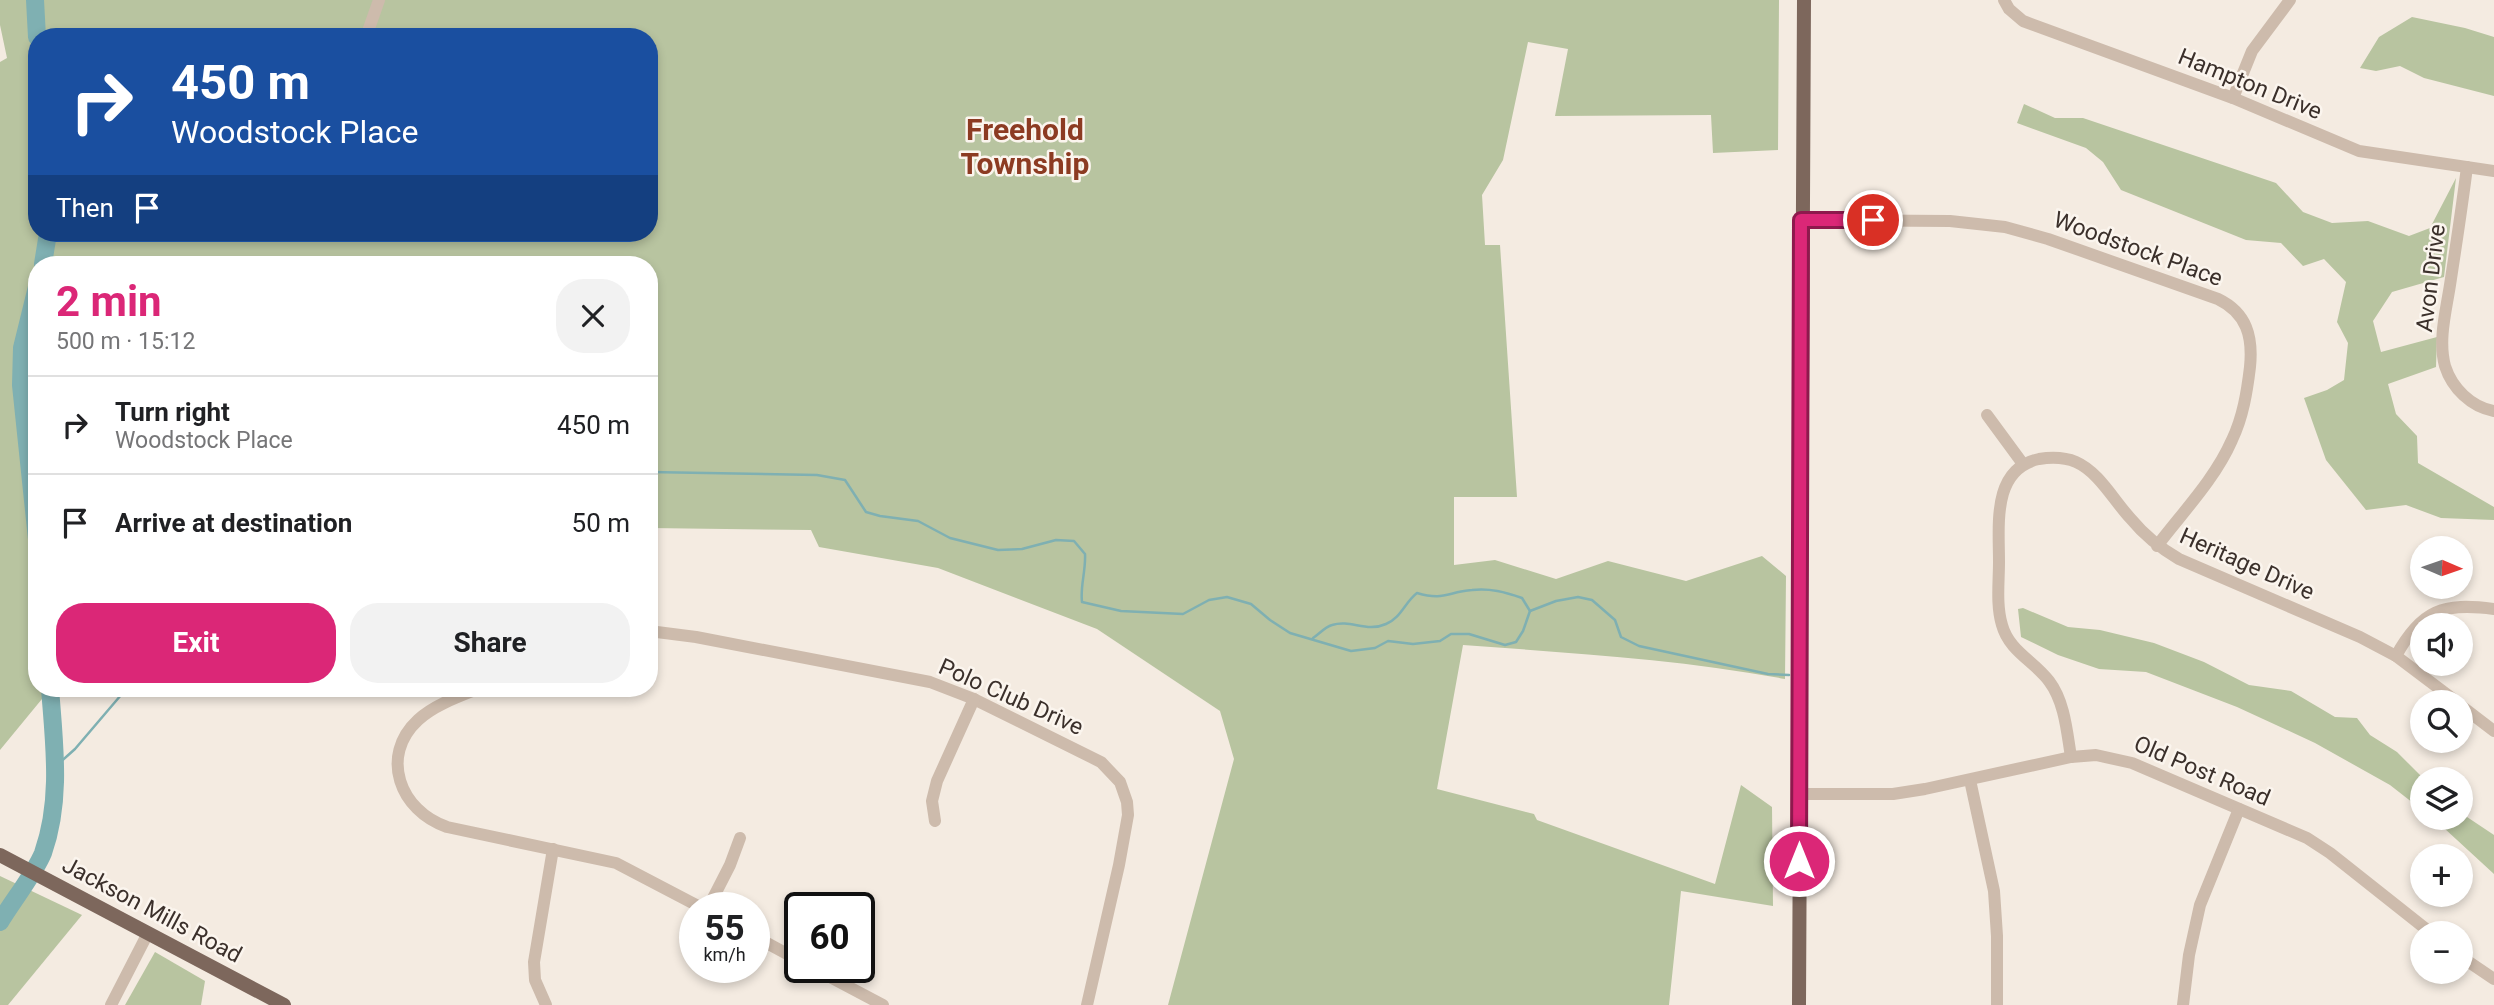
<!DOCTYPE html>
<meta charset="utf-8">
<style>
:root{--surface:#fff;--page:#f2f2f2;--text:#202124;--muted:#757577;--line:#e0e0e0;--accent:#db2777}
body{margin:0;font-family:Roboto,sans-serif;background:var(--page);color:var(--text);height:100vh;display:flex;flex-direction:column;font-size:26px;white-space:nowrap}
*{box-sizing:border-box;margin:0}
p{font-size:23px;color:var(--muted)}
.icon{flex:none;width:38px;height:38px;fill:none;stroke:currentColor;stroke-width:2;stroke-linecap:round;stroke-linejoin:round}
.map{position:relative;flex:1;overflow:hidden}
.details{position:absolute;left:28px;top:256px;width:630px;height:441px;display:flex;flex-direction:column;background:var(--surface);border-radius:28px;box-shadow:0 4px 10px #0003}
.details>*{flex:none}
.guide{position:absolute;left:28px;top:28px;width:630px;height:214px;border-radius:28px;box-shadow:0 4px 10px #0003;background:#1a4fa0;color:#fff;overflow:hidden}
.needle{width:46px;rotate:92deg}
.tools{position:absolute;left:2410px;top:536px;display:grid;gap:14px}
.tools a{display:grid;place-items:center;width:63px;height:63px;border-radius:50%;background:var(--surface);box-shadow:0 4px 10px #0003;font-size:35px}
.speed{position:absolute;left:679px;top:892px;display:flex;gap:14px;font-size:35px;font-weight:700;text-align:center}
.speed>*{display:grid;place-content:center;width:91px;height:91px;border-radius:50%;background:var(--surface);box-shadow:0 4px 10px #0003;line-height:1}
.speed small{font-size:18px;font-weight:400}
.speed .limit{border:4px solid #111;border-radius:10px;background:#fff;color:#111}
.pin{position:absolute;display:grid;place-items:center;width:60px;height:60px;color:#fff;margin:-30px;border:4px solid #fff;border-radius:50%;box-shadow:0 2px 7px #0007}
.me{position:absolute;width:77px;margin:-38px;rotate:0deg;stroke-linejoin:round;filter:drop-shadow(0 0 5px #0008)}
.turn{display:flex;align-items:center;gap:24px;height:147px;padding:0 28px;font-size:32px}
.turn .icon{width:91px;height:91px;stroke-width:2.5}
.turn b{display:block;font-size:49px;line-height:60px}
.then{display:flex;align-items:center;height:66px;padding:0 28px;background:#0003;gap:14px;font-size:26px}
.round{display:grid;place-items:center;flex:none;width:74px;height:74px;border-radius:28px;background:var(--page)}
.head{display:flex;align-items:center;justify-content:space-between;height:119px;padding:0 28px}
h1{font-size:42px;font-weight:700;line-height:52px;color:var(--accent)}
.button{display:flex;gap:14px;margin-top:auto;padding:14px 28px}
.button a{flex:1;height:80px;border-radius:28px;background:var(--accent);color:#fff;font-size:28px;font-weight:700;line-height:80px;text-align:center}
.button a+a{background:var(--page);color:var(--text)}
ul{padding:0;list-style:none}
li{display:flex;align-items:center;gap:21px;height:98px;padding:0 28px;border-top:2px solid var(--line)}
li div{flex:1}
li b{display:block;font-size:26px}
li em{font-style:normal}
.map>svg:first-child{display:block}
.green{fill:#b8c4a0;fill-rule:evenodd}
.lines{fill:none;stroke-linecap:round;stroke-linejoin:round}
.stream{stroke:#7fb0b2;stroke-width:2.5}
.river{stroke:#7fb0b2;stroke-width:18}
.minor{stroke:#cdbbac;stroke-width:12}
.major{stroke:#7d675c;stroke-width:14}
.route-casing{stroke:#8e194d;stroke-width:18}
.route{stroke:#db2777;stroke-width:12}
.labels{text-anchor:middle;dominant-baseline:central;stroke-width:5;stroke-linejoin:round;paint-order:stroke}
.street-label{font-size:23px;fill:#3b302b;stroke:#fbf5ee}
.district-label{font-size:30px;font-weight:bold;fill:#8c3b22;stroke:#fbf5ee}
</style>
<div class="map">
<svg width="2494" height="1005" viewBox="0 0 2494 1005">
<rect width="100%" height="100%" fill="#f4ebe1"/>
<g class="green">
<path d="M0 0H1779L1778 150 1713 153 1711 115 1555 116 1568 49 1528 42 1503 160 1482 195 1485 245H1500L1517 497H1454V565L1495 560 1556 579 1608 561 1686 581 1762 556 1786 576 1785 679C1678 659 1570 653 1463 645L1437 789 1534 814 1537 820 1715 884 1741 785 1772 807 1773 906 1681 891 1669 1005H1168L1234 759 1220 711 1097 629 938 568 819 547 811 530 649 528V264H37V688H51L0 750V62L7 58 0 25ZM37 37H649V233H37Z"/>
<polygon points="2412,17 2465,28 2494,37 2494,96 2424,78 2400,66 2376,71 2360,68 2379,37"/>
<polygon points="2024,104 2055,118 2083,118 2276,183 2303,212 2332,223 2368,221 2409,236 2430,228 2456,178 2444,277 2392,292 2373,321 2381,352 2437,337 2436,367 2388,384 2396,414 2417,436 2418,463 2494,507 2494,520 2441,518 2406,505 2366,510 2326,460 2304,398 2327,390 2344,380 2348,343 2337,322 2346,282 2324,259 2303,266 2281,243 2246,240 2121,190 2103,162 2086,148 2017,123"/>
<polygon points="2023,608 2068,627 2100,630 2154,643 2204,662 2249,685 2291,691 2335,717 2357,718 2370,735 2397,752 2424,779 2422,779 2422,810 2390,785 2315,743 2237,707 2146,672 2099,669 2058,655 2021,637 2018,609"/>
<polygon points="2461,813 2494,835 2494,874 2432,817 2460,817"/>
<polygon points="0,876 82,915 8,1005 0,1005"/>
<polygon points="155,952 205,981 201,1005 125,1005"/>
</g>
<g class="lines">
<g class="stream">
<path d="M649 472 817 475 845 480 866 512 880 516 918 521 950 538 998 550 1022 549 1056 540 1074 541 1085 554C1086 571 1080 586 1082 602L1121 611 1183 614 1209 600 1227 597 1251 604 1270 620 1290 633 1351 651 1375 648 1388 641 1413 644 1440 641 1451 634H1469L1505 645 1516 642 1523 631 1530 611 1522 598C1505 592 1490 588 1472 590 1447 592 1444 601 1417 593 1405 602 1401 618 1386 624 1366 633 1351 619 1332 625 1325 627 1319 634 1313 638"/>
<polyline points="1530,611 1556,601 1578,597 1592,600 1615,620 1621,637 1639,646 1768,674 1789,675"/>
<polyline points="56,766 75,749 127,688"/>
</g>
<g class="river">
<polyline points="35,0 37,37"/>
<polyline points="43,264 48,233"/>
<polyline points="37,287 22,348 21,385 37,539"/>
<path d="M0 922C12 902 35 873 43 853 62 799 54 743 50 688"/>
</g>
<g class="minor">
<polyline points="2004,0 2009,9 2023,21 2233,98 2359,151 2494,171"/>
<polyline points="366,37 379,0"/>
<polyline points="2233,98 2252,51 2290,0"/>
<path d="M2467 167C2462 207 2456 246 2450 285 2446 311 2438 340 2445 366 2452 388 2471 407 2494 411"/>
<path d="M1801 220 1950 221 2005 227 2048 239 2218 299C2247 313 2253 337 2250 367 2247 392 2243 417 2232 440 2215 479 2182 513 2157 546"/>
<polyline points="1987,415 2023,464"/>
<polyline points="649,631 696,637 930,682 974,699 1101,762 1120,782 1127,802 1128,815 1119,865 1087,1005"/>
<path d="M2396 656C2421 610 2443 602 2494 609"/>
<path d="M480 688C460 696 434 705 418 720 379 756 400 811 447 827L616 863 702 908"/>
<polyline points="2460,705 2494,731"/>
<path d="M2071 757C2067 733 2065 702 2049 681 2034 661 2009 651 2002 625 1996 605 1999 582 1999 562 1999 524 1992 469 2039 459 2052 457 2064 457 2076 462 2099 472 2114 501 2131 519 2145 536 2160 548 2179 559L2360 637 2396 656 2457 702"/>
<polyline points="1970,780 1994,891 1997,936 1997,1005"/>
<polyline points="1799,794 1893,794 1925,789 2071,757 2096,755 2132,763 2307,838 2330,853 2431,933"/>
<polyline points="935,821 932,801 937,781 974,699"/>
<polyline points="708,908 730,865 740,838"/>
<polyline points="754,936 800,961"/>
<polyline points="2460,956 2494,979"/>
<polyline points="813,968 883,1005"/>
<polyline points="111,1005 148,933"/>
<polyline points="546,1005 535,980 534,962 553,849"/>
<polyline points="2183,1005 2189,955 2200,905 2239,809"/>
</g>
<g class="major">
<polyline points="0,855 284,1005"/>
<polyline points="1799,1005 1804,0"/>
</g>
</g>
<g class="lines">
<defs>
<polyline id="route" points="1799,861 1801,220 1873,220"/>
</defs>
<use href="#route" class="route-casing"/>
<use href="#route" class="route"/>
</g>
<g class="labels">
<g class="street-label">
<text transform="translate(2250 84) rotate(22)">Hampton Drive</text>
<text transform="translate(2138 249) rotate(20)">Woodstock Place</text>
<text transform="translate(2431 278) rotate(-83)">Avon Drive</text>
<text transform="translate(2247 564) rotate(24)">Heritage Drive</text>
<text transform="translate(1011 697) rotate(24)">Polo Club Drive</text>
<text transform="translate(2202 771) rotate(23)">Old Post Road</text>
<text transform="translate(152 910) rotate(28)">Jackson Mills Road</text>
</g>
<g class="district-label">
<text x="1025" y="129">Freehold<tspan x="1025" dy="34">Township</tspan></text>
</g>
</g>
</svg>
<div class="tools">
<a><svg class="needle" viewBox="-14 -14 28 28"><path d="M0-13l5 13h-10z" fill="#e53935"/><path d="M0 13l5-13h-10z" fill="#757577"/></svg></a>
<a><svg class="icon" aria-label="sound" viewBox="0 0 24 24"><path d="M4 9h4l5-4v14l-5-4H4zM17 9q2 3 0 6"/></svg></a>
<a><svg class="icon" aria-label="search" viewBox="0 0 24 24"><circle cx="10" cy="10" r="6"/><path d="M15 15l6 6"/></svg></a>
<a><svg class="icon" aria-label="layers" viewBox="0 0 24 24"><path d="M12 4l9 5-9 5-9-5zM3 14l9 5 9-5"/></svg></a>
<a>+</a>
<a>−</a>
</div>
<div class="speed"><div>55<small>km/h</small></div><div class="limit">60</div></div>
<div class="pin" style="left:1873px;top:220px;background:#d93025"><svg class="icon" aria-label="arrive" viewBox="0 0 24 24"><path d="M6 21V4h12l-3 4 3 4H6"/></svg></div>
<svg class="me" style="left:1799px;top:861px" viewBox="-20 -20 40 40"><circle r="17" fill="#db2777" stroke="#fff" stroke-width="3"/><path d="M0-11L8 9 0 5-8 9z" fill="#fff"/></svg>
<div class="guide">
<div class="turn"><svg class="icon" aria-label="right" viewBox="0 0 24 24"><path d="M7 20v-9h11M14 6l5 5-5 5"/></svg><div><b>450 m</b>Woodstock Place</div></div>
<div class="then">Then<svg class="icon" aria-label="arrive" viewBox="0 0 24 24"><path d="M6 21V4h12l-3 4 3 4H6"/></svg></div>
</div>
<section class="details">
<div class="head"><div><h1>2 min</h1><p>500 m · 15:12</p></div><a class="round"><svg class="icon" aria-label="close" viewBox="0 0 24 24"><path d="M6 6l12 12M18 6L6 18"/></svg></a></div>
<ul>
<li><svg class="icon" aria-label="right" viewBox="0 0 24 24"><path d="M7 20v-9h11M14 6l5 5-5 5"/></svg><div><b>Turn right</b><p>Woodstock Place</p></div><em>450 m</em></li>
<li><svg class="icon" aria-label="arrive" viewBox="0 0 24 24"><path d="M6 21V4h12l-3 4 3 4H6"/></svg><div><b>Arrive at destination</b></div><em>50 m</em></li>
</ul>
<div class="button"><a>Exit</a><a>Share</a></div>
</section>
</div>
